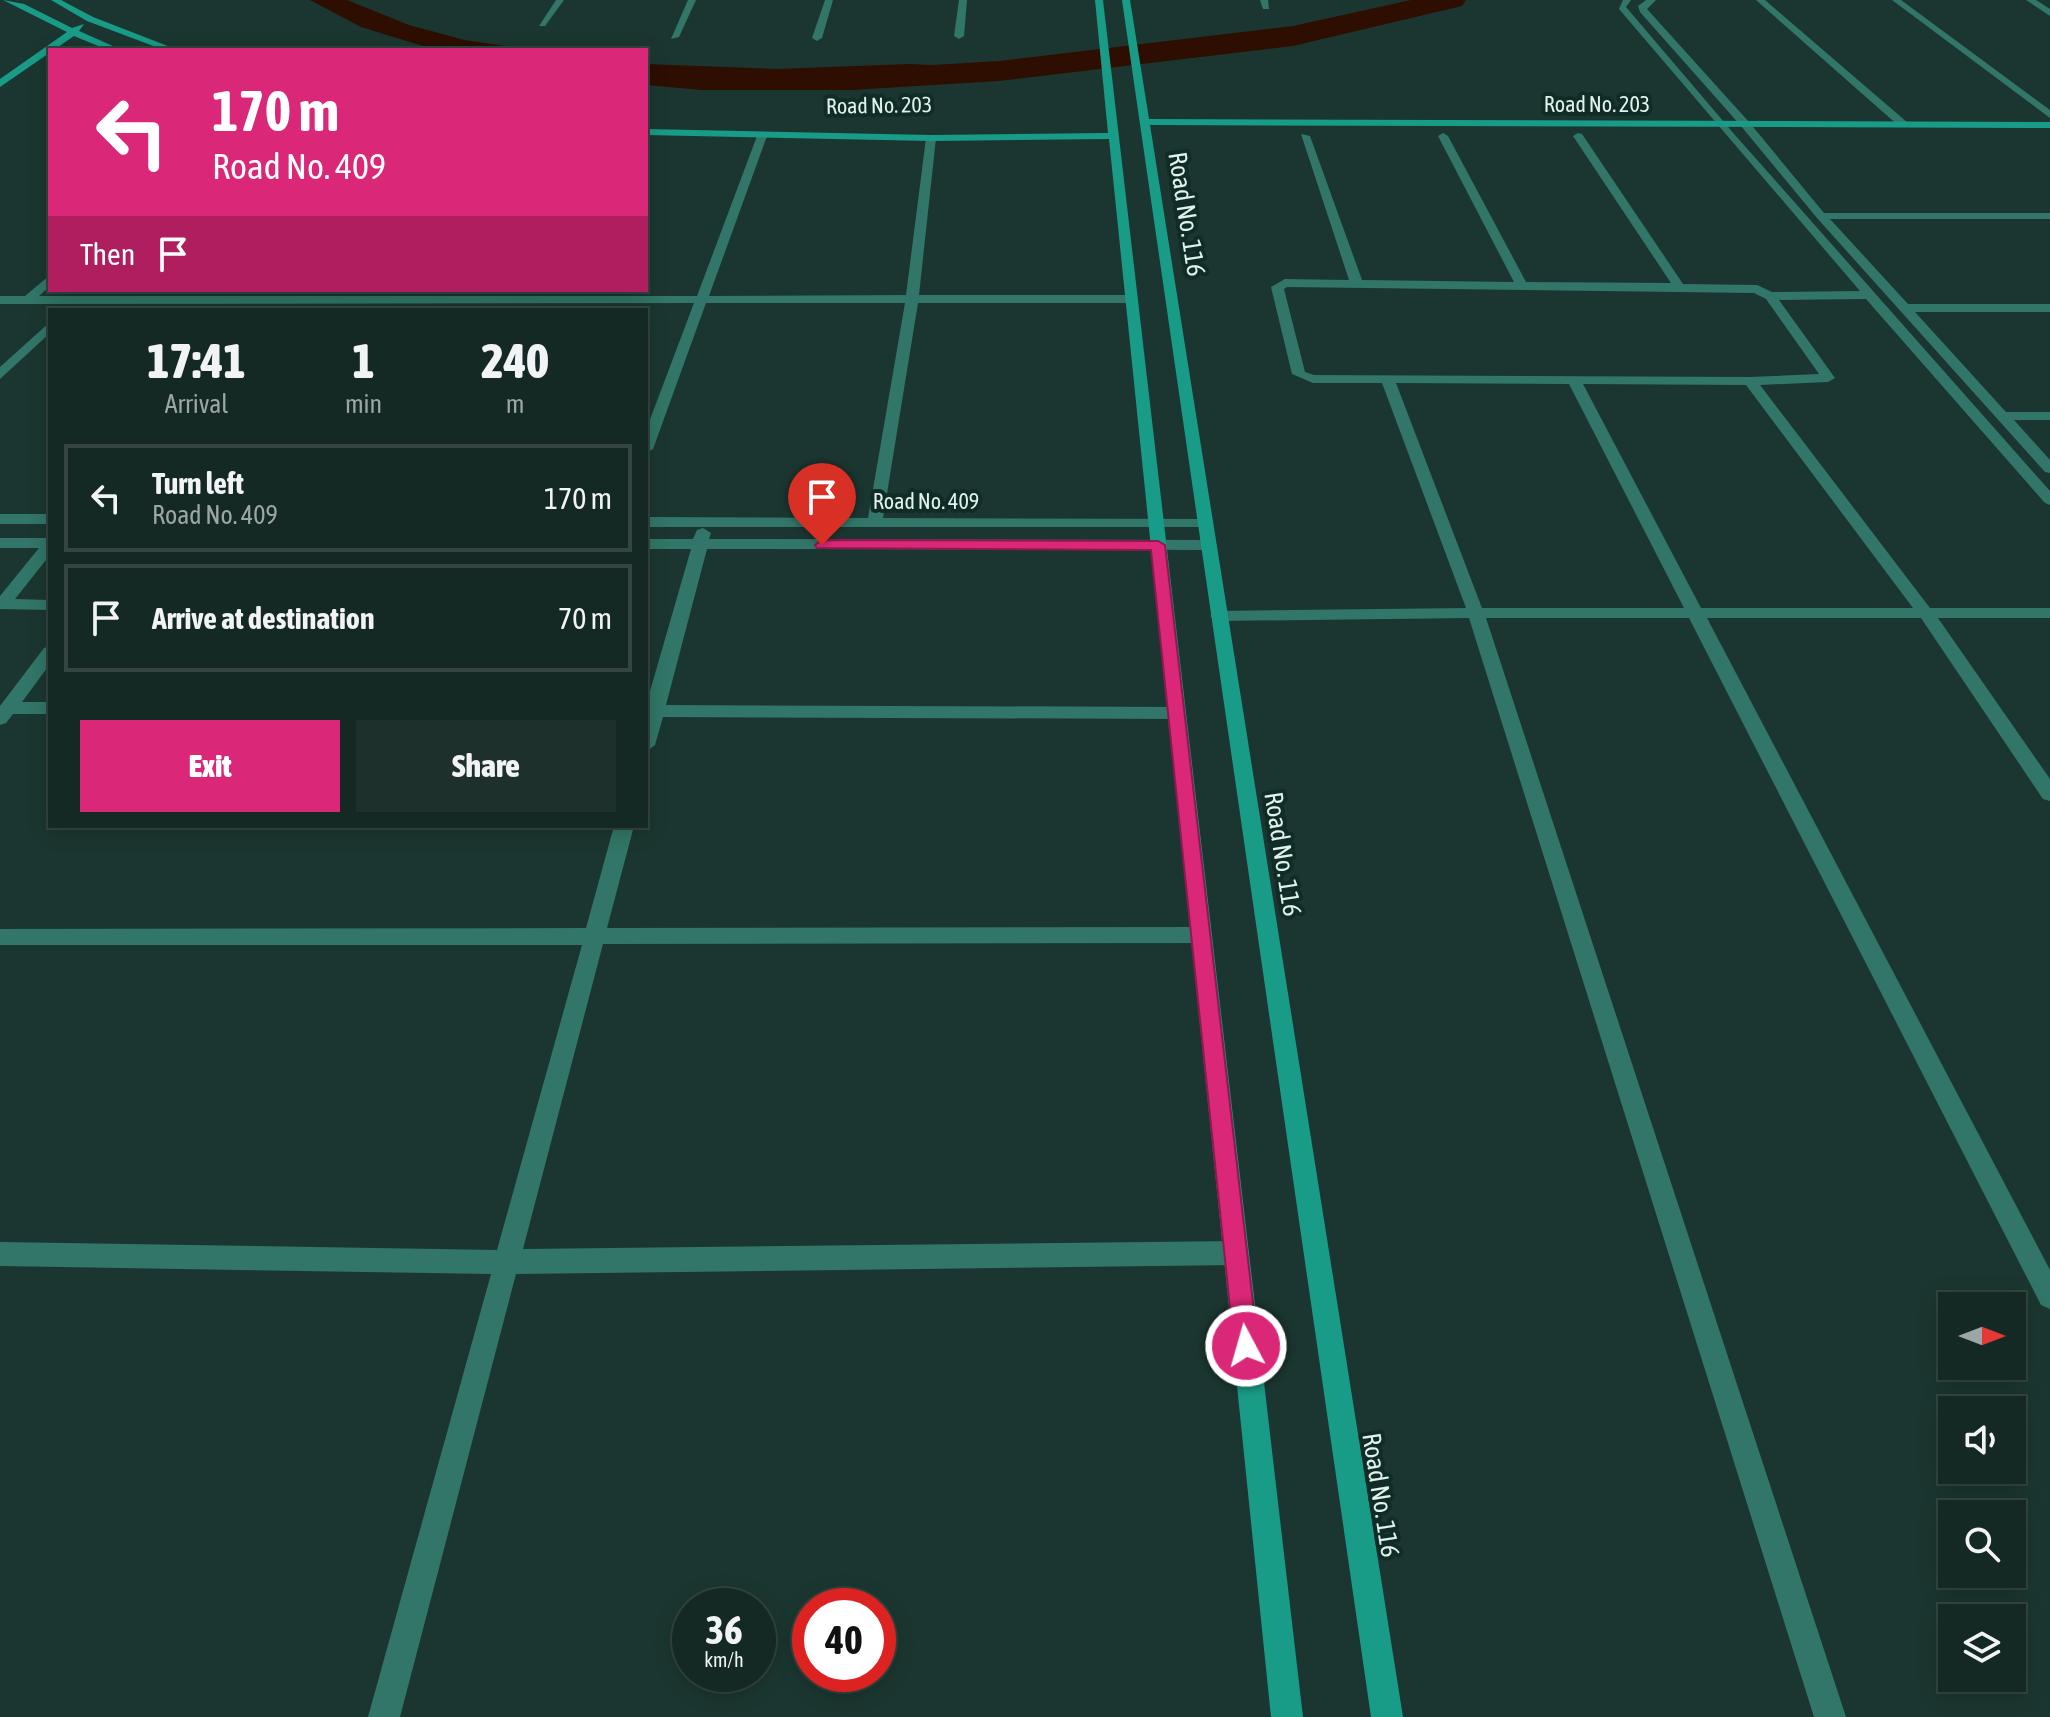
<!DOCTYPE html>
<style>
:root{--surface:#142824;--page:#1d302c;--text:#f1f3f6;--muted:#9da6a6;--line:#334441;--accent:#db2777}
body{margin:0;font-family:"Asap Condensed",sans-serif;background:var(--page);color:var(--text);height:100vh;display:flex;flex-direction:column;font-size:30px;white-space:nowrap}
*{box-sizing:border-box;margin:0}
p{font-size:26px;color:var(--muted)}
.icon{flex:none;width:44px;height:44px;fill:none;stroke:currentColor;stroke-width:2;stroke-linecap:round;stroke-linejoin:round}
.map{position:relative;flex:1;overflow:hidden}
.sheet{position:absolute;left:48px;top:308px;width:600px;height:520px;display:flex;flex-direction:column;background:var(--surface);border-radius:0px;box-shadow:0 4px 20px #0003,0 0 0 2px var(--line)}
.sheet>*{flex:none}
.top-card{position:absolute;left:48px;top:48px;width:600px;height:244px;border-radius:0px;box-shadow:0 4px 20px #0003,0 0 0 2px var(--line);background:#db2777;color:#fff;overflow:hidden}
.needle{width:52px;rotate:90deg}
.fabs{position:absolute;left:1938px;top:1292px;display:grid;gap:16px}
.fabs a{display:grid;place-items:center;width:88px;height:88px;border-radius:0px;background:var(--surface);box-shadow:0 4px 20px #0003,0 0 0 2px var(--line);font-size:40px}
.speed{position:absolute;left:672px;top:1588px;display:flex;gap:16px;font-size:40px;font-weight:700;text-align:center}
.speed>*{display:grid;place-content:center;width:104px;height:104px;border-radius:50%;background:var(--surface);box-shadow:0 4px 20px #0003,0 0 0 2px var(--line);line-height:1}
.speed small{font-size:20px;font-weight:400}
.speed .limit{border:12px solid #d22;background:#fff;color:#111}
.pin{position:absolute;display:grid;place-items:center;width:68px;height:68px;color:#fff;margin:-82px -34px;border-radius:50% 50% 50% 0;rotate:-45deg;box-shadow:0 0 8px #0007}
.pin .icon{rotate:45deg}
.me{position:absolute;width:88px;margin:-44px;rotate:354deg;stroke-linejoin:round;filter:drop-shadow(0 0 6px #0008)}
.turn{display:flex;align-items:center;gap:28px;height:168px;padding:0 32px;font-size:36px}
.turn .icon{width:104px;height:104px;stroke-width:2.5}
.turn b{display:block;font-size:56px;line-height:68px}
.then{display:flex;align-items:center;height:76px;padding:0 32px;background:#0003;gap:16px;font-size:30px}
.eta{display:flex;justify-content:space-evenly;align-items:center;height:136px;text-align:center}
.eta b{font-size:48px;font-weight:800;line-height:56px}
.primary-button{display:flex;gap:16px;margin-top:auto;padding:16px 32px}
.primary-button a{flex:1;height:92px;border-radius:0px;background:var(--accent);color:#fff;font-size:32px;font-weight:800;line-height:92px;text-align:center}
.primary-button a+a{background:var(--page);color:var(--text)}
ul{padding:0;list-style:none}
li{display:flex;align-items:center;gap:24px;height:108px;margin:0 16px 12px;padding:0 16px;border:4px solid var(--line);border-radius:0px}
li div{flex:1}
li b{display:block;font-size:30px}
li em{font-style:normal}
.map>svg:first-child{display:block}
.water{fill:#2d0e00}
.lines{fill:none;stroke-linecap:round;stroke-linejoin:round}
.river{fill:#2d0e00;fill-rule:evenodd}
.street{fill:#317668;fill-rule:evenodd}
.secondary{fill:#199c87;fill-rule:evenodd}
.route{fill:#db2777;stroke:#8e194d;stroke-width:2}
.labels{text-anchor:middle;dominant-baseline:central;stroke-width:8;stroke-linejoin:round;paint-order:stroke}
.far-street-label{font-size:22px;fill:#e1f1ed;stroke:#102c26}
.street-label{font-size:26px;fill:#e1f1ed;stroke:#102c26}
</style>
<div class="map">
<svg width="2050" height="1717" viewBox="0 0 2050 1717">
<rect width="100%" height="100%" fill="#1b3630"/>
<g class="water">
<polygon points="310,0 347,0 409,25 464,40 531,50 436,50 361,27"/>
<path d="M646 64 777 69 910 64 931 65 937 71 928 82C835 90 739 90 646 82Z"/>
</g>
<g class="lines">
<polygon class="river" points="1411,0 1466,0 1462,6 1293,46 999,81 851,90 702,90 646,85 646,65 702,70 851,70 999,61 1293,26"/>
<g class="street">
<polygon points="556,0 564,0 545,26 539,26"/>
<polygon points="688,0 696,0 679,37 671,39"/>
<polygon points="825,0 833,0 822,38 817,41 812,38"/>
<polygon points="959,0 967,0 964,36 959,39 954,36"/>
<polygon points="1260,0 1268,0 1269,9 1263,9"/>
<path d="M1623 0H1631L1626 7 1735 135 2050 491V505L2045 503 1866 299 1779 300 1835 378 1828 382 1760 385 1930 608H2050V618H1938L2050 779V801L2043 799 1921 618H1707L2050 1270V1309L2041 1305 1689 618H1486L1846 1717H1814L1469 618 1218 621 1210 616 1218 611 1466 608 1382 383H1313L1292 374 1271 287 1285 279 1349 280 1301 134 1310 136 1362 280 1514 282 1438 136 1443 133 1448 136 1526 282 1671 283 1573 136 1578 133 1582 134 1683 284 1757 285 1772 292 1860 291 1619 9ZM1287 287 1754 293 1766 299 1819 374 1750 377 1314 375 1305 372 1284 289ZM1396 383 1569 384 1684 608H1482ZM1583 384 1746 385 1913 608H1701Z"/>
<polygon points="1646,0 1656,0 1647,9 1749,122 1824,213 2050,213 2050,219 1830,219 1908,304 2050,304 2050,312 1915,312 2006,412 2050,412 2050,420 2014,420 2050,460 2050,473 2045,472 1817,218 1741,126 1640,12 1638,6"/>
<polygon points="1756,0 1765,0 1908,123 1908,127 1900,127"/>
<polygon points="1892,0 1901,0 2050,110 2050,118"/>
<polygon points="2026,0 2036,0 2050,9 2050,16"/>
<polygon points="762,133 767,136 709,296 906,295 926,138 931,135 936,138 919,295 1131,295 1137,299 1131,303 918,303 883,518 1206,519 1212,521 1212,527 646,527 646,517 868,518 905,303 706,303 653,449 646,453 646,430 694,303 0,304 0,296 25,296 50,275 50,286 39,296 697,296 757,136"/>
<polygon points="50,322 50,333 0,379 0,367"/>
<rect x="0" y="514" width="50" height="10"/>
<polygon points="703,528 711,533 709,539 1209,540 1217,545 1209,550 707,549 666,705 1177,707 1186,713 1177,719 663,717 655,745 646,752 646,705 691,549 646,549 646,539 693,539 697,530"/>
<polygon points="0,538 50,538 50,555 15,599 50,600 50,610 0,609 0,596 39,548 0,548"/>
<polygon points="50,646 50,664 22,702 50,702 50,714 13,714 6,723 0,725 0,706 44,648"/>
<polygon points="614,826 634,826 607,928 1201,927 1208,929 1212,935 1208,941 1201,943 603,944 523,1249 1236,1241 1245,1244 1249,1253 1245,1262 1236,1265 516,1274 400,1717 368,1717 491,1274 0,1266 0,1242 497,1250 582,945 0,945 0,929 586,928"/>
</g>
<g class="secondary">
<polygon points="3,0 24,4 72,28 84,24 79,31 122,50 108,50 74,36 0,87 0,79 67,32"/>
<polygon points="51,0 61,0 93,17 178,50 164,50 87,21"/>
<polygon points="1095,0 1103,0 1303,1717 1271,1717 1109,139 931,141 646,135 646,129 931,135 1108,133"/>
<polygon points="1122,0 1130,0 1149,119 2050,122 2050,128 1150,125 1403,1717 1371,1717"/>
</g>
</g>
<polygon class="route" points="822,540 1158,541 1165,545 1258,1346 1254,1355 1246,1358 1237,1355 1234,1346 1151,550 817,548 815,545"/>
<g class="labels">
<g class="far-street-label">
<text x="1597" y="104">Road No. 203</text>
<text transform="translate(879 105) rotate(-1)">Road No. 203</text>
<text x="926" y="501">Road No. 409</text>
</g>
<g class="street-label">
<text transform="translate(1187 214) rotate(81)">Road No. 116</text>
<text transform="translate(1283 854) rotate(81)">Road No. 116</text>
<text transform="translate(1381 1495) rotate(81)">Road No. 116</text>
</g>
</g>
</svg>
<div class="fabs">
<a><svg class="needle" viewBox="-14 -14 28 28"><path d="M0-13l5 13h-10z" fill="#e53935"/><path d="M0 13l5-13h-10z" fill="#9da6a6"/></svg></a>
<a><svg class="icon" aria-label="sound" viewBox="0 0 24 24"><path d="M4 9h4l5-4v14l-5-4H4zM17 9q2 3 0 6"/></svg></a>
<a><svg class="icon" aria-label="search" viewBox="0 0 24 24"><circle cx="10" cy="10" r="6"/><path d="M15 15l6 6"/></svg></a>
<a><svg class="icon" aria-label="layers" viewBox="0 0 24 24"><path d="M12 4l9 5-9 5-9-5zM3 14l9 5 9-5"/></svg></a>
</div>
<div class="speed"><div>36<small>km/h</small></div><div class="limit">40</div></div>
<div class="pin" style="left:822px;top:545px;background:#d93025"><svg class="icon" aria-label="arrive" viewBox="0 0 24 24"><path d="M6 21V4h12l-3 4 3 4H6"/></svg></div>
<svg class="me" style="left:1246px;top:1346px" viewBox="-20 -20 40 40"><circle r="17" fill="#db2777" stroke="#fff" stroke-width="3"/><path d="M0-11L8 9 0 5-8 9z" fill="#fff"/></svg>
<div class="top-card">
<div class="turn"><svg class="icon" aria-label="left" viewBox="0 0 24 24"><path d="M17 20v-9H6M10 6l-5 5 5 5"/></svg><div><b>170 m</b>Road No. 409</div></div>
<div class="then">Then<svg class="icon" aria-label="arrive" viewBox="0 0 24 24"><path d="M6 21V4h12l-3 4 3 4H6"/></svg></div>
</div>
<section class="sheet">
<div class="eta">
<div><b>17:41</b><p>Arrival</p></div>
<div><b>1</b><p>min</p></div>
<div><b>240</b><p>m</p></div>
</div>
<ul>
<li><svg class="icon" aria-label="left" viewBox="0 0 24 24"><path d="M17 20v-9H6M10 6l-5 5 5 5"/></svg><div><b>Turn left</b><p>Road No. 409</p></div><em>170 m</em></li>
<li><svg class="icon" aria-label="arrive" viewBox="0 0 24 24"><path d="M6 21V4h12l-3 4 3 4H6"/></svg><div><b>Arrive at destination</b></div><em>70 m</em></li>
</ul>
<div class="primary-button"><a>Exit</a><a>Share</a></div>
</section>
</div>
